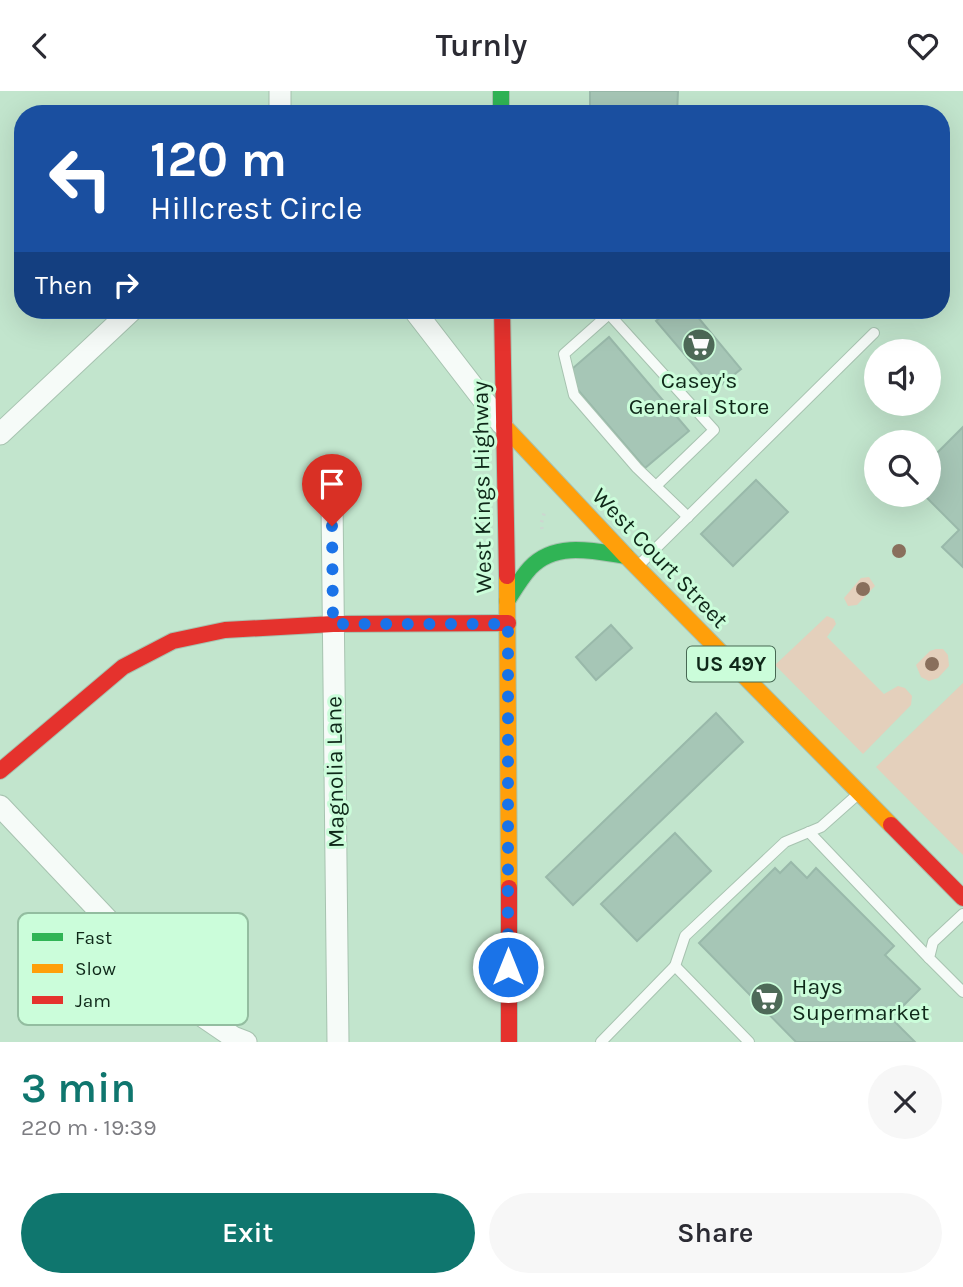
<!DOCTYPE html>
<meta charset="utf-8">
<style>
:root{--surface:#fff;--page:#f7f7f7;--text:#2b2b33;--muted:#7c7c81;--accent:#0f766e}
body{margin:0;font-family:Karla,sans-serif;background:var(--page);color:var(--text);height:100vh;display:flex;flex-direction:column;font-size:26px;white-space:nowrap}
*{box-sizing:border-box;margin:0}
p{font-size:23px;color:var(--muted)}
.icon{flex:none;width:38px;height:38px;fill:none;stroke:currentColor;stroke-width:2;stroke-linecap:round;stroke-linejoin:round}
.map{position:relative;height:951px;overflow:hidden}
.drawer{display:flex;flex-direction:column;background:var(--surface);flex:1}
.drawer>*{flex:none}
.banner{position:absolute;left:14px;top:14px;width:936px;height:214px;border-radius:28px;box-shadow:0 7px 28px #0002;background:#1a4fa0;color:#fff;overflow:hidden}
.controls{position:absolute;left:864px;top:248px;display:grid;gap:14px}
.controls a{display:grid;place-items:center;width:77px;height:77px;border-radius:50%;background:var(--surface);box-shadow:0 7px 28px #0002;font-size:35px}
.pin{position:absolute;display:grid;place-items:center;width:60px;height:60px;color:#fff;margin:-72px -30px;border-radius:50% 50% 50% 0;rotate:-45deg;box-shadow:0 0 7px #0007}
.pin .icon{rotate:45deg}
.me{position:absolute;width:77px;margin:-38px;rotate:0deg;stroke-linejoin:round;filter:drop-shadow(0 0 5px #0008)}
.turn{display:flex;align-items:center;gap:24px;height:147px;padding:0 21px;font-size:32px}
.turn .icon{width:91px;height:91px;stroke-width:2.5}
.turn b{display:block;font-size:49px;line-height:60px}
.then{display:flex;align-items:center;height:66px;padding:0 21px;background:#0003;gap:14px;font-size:26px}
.round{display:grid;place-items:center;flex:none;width:74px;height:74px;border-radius:37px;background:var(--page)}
.summary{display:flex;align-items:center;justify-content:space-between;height:119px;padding:0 21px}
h1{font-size:42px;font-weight:600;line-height:52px;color:var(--accent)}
.cta{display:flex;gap:14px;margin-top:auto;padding:14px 21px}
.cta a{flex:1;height:80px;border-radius:42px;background:var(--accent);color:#fff;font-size:28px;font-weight:600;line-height:80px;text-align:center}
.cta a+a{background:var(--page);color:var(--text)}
header{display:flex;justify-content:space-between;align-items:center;height:91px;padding:0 21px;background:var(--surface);font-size:32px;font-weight:600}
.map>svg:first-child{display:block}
.green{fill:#e4d0bc}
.building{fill:#a6c6b6;stroke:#99b9aa;stroke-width:2}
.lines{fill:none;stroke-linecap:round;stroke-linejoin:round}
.lane-casing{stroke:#a7c3b0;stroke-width:12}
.street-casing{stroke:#a7c3b0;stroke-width:23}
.fast-casing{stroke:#a7c3b0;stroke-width:18}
.slow-casing{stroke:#a7c3b0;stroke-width:18}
.jam-casing{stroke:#a7c3b0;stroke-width:18}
.path{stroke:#ccd7d0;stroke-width:3.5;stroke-dasharray:2 5;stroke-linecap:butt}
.lane{stroke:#f6fbf8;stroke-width:10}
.street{stroke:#f6fbf8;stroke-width:21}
.fast{stroke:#30b455;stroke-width:16}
.slow{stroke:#ff9f0a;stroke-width:16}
.jam{stroke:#e5322d;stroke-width:16}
.tree{fill:#896f5c}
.route{stroke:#1a73e8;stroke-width:12;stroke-dasharray:0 21.6}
.labels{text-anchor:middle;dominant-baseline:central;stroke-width:6;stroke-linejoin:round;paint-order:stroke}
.shield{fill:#cbfdda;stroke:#476853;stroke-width:2}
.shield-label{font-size:21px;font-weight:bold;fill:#0f2819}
.poi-label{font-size:23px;fill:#0f2819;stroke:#cbfdda}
.street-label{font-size:23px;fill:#0f2819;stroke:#cbfdda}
.key{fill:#cbfdda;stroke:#93bda0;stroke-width:2}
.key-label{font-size:19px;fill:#0f2819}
</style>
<header><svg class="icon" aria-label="back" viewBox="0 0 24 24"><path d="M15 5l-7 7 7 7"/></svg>Turnly<svg class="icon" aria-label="heart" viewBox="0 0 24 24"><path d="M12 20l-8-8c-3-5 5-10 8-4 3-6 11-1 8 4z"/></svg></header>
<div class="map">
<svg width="963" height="951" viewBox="0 0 963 951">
<rect width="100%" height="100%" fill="#c2e5cd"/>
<g class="green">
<polygon points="869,486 875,495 857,514 848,515 844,507 861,487"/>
<polygon points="827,525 834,528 836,533 827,546 884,603 898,595 905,597 912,605 911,614 863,663 775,574"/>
<polygon points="936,558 943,558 948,564 949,575 938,587 929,590 921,586 916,574 930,560"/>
<polygon points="963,592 963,764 876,676"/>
</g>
<g class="building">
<polygon points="590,0 678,0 677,23 590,23"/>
<polygon points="670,219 692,219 741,278 715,299 656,230"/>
<polygon points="609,246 689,340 645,377 565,284"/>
<polygon points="963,336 963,476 942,456 959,439 924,404 929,404 929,370"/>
<polygon points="756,389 788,421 733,475 701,443"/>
<polygon points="611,534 632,557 596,589 576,566"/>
<polygon points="716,622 743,651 573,814 546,786"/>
<polygon points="675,742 711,780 637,850 601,813"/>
<polygon points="791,771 807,787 816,777 894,855 885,864 920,898 891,927 915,951 796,951 699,852 775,777 780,782"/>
</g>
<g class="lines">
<defs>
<g id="lane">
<polyline points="606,219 609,223 564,263 574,304 637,377 688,426"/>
<polyline points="609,223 714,339 656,395"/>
<polyline points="641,472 874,242"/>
<polyline points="809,741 929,867"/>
<polyline points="963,823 933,851 929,867 963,901"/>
<polyline points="675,875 685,845 785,751 821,736 857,704"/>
<polyline points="601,951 675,875 749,951"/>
</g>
<g id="street">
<polyline points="280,23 280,0"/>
<polyline points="414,219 502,333"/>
<polyline points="0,343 132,219"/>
<polyline points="332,410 338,951"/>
<polyline points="0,715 192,918 233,946 246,951"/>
</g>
<g id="fast">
<polyline points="501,0 501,23"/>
<path d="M507 510C514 499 521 487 530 477 555 450 594 460 626 465"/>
</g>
<g id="slow">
<polyline points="504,335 626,465 891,734"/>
<polyline points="507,485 509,797"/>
</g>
<g id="jam">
<polyline points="502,219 507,485"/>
<polyline points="0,680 123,576 173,550 225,539 333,533 508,532"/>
<polyline points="891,734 963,807"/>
<polyline points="509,797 509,951"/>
</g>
</defs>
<use href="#lane" class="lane-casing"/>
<use href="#street" class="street-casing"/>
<use href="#fast" class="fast-casing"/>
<use href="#slow" class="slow-casing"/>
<use href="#jam" class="jam-casing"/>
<polyline class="path" points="542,438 541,433 545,419"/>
<use href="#lane" class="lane"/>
<use href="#street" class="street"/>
<use href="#fast" class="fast"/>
<use href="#slow" class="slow"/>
<use href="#jam" class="jam"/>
</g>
<g class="tree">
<circle cx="899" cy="460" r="7"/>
<circle cx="863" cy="498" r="7"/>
<circle cx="932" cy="573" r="7"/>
</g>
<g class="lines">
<polyline class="route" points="332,435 333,533 508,533 508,876"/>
</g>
<defs>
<symbol id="supermarket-disc" viewBox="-11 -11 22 22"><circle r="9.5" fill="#4e6a58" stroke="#cbfdda"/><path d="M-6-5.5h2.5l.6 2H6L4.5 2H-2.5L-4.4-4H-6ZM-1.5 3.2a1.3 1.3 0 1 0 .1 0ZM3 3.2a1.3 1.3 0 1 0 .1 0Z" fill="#fff"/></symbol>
</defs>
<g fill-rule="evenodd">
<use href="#supermarket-disc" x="680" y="235" width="38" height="38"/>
<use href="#supermarket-disc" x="748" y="889" width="38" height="38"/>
</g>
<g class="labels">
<rect class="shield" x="687" y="555.5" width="88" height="35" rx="5"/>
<g class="shield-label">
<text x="731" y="573">US 49Y</text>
</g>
<g class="poi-label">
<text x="699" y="289">Casey's<tspan x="699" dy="26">General Store</tspan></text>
<text x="792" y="895" text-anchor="start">Hays<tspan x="792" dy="26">Supermarket</tspan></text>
</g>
<g class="street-label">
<text transform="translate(482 396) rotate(-91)">West Kings Highway</text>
<text transform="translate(660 467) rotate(46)">West Court Street</text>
<text transform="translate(335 681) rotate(-91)">Magnolia Lane</text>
</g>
</g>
<rect x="18" y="822" width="230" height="112" rx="10" class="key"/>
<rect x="32" y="842" width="31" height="8" fill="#30b455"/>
<rect x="32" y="873" width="31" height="9" fill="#ff9f0a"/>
<rect x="32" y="905" width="31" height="8" fill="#e5322d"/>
<g class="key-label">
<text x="75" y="853">Fast</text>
<text x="75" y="884">Slow</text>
<text x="75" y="916">Jam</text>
</g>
</svg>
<div class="controls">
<a><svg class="icon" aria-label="sound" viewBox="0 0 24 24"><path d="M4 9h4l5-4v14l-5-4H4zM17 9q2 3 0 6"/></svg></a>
<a><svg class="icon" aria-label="search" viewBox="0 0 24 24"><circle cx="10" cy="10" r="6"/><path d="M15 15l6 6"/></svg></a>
</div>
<div class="pin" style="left:332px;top:435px;background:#d93025"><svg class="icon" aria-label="arrive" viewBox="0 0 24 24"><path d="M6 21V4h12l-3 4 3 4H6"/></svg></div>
<svg class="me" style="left:508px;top:876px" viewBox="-20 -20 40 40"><circle r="17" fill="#1a73e8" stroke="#fff" stroke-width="3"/><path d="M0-11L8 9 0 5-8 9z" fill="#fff"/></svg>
<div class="banner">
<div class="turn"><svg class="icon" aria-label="left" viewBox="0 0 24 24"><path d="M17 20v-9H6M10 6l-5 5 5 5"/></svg><div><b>120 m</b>Hillcrest Circle</div></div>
<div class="then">Then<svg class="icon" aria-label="right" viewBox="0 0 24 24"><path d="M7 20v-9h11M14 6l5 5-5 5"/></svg></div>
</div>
</div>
<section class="drawer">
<div class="summary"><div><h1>3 min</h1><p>220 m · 19:39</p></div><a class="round"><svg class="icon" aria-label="close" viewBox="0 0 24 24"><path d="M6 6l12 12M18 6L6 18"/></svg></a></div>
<div class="cta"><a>Exit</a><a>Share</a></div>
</section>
